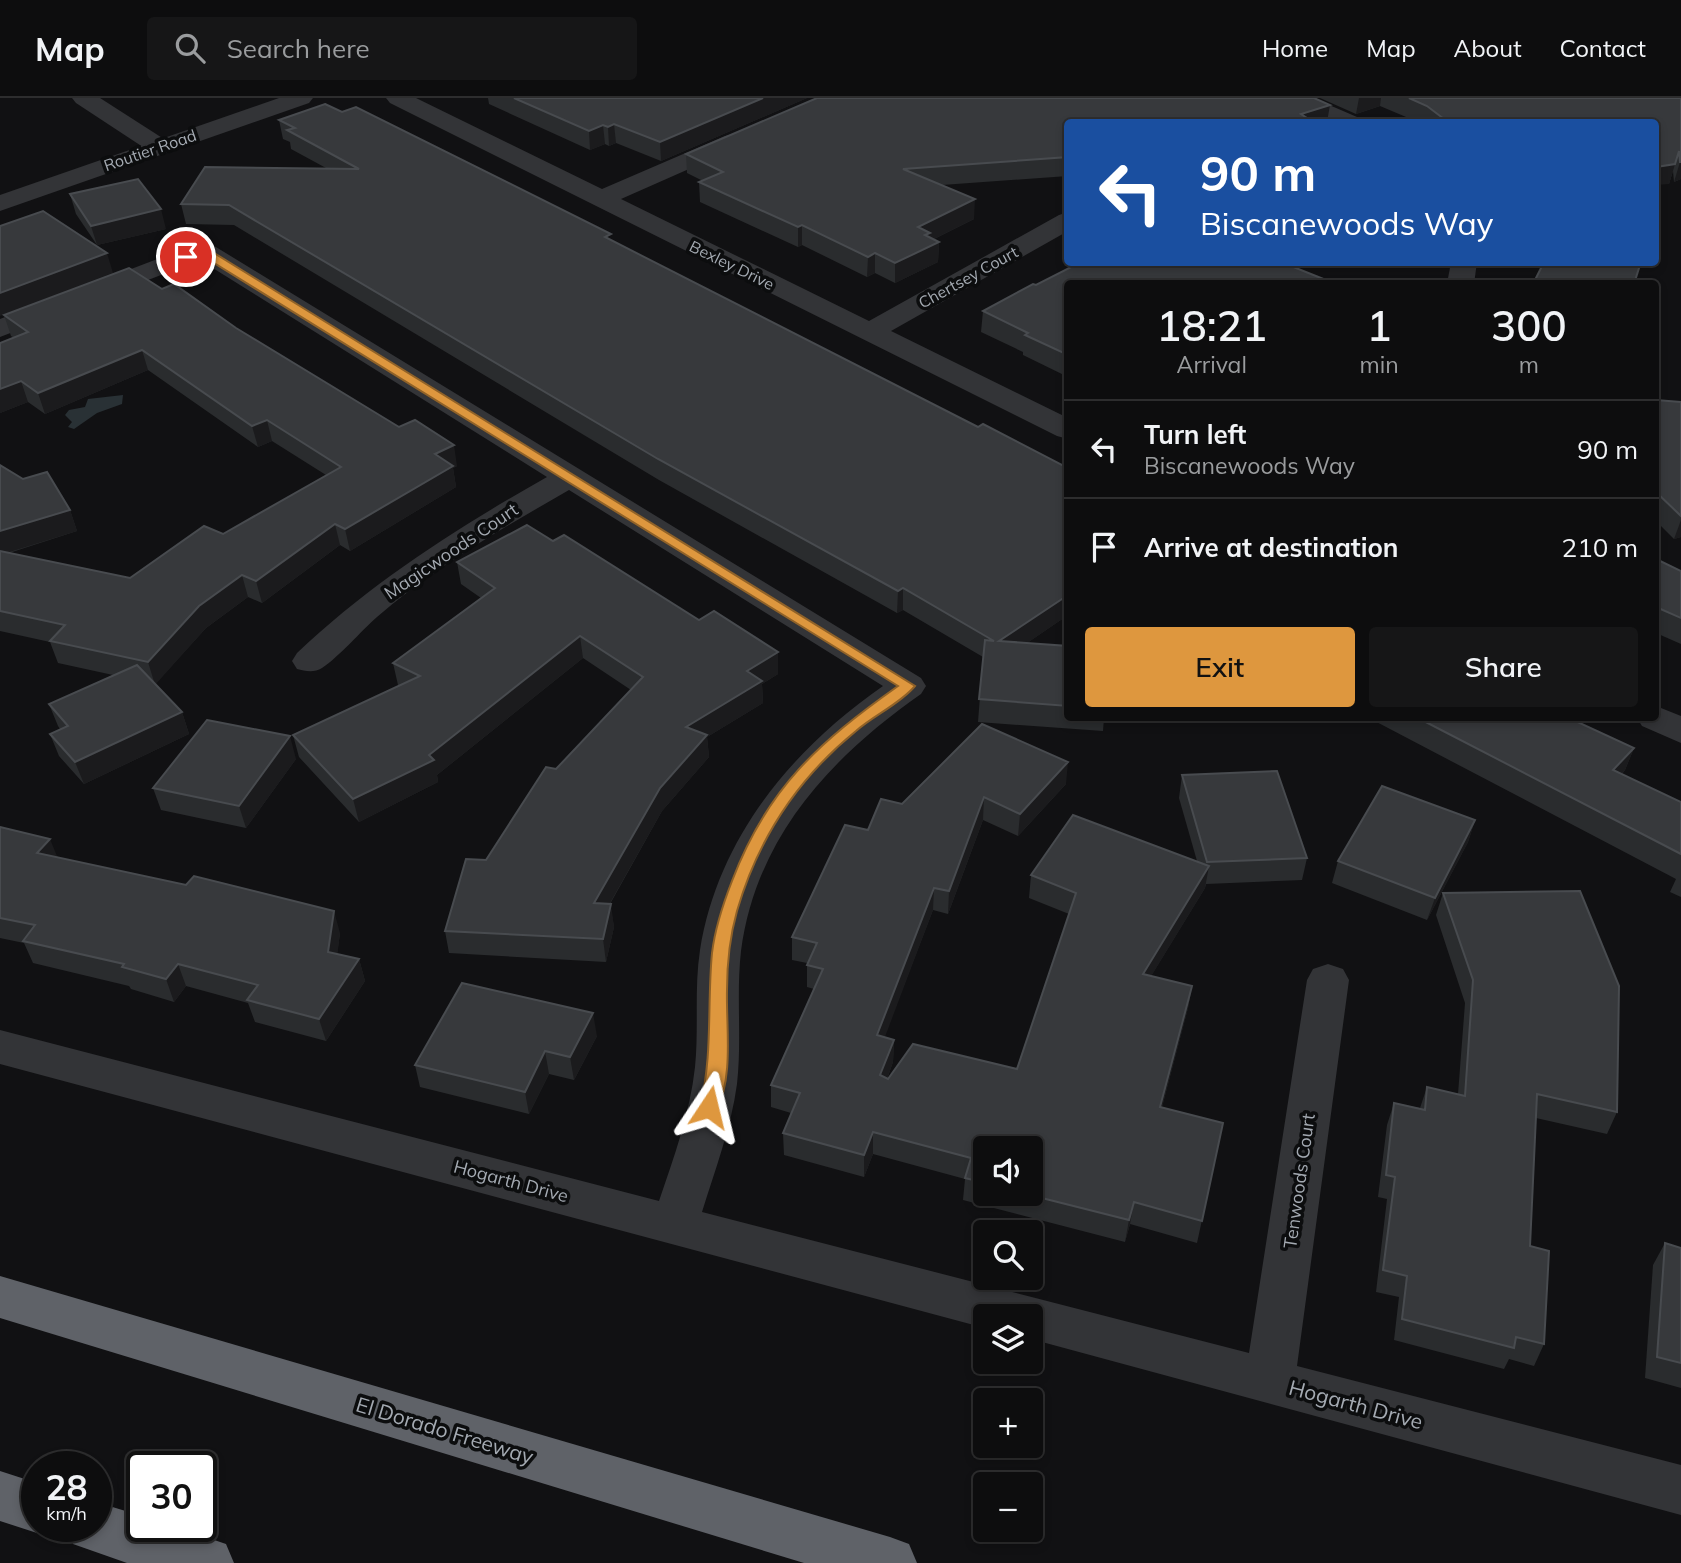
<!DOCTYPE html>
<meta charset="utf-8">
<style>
:root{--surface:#0d0d0e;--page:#161617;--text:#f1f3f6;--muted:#9a9c9e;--line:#2d2d2e;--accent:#de973e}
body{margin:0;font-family:Mulish,sans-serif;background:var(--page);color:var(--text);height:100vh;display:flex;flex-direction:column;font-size:26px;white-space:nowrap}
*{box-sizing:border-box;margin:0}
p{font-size:23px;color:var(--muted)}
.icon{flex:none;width:38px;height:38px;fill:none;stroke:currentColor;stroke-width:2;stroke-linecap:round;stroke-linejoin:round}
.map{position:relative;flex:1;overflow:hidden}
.details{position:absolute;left:1064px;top:182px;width:595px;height:441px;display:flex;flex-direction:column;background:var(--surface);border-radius:7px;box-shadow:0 4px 10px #0003,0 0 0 2px var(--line)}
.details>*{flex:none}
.hud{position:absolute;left:1064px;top:21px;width:595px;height:147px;border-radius:7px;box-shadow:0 4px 10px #0003,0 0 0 2px var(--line);background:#1a4fa0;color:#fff;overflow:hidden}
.fabs{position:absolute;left:973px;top:1038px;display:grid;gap:14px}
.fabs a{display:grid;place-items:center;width:70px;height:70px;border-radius:7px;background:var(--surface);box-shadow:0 4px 10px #0003,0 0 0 2px var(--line);font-size:35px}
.speed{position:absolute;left:21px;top:1353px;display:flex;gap:14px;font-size:35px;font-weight:700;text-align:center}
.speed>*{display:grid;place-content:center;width:91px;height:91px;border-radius:50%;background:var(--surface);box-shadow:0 4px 10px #0003,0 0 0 2px var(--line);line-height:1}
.speed small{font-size:18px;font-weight:400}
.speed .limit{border:4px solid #111;border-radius:10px;background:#fff;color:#111}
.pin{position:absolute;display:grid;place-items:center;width:60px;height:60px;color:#fff;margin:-30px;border:4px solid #fff;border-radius:50%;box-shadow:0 2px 7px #0007}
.me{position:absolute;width:77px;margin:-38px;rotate:10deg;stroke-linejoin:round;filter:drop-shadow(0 0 5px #0008)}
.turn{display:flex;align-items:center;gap:24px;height:147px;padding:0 21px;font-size:32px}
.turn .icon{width:91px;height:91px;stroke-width:2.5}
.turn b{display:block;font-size:49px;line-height:60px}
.eta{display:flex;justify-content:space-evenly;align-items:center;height:119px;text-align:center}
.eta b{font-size:42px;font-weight:600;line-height:49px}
.button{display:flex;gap:14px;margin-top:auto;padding:14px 21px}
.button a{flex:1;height:80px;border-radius:7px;background:var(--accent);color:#111;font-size:28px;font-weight:600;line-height:80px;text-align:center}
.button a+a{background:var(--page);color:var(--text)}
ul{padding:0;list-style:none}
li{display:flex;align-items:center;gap:21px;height:98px;padding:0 21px;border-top:2px solid var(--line)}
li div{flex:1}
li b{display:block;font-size:26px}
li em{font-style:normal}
header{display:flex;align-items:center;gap:42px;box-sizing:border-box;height:98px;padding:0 35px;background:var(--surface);border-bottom:2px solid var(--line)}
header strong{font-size:33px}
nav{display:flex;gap:38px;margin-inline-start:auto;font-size:24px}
.search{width:490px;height:63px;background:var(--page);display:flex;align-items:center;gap:18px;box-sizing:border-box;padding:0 24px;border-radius:7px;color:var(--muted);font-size:26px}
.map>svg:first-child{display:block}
.water{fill:#293135}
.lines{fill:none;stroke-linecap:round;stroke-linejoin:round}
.minor{fill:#333437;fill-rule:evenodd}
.tertiary{fill:#333437;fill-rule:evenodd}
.motorway{fill:#5f6268;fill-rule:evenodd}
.wall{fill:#2a2c2e;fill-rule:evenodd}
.shaded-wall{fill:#1b1b1d}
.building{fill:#37393c;stroke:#484b4f;stroke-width:2}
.route{fill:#de973e;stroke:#906228;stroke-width:2}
.labels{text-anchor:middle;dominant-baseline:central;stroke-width:7;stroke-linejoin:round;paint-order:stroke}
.far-street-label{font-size:16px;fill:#a4aab2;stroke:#0c0d0e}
.street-label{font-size:18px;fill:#a4aab2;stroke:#0c0d0e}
.near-street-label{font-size:21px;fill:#a4aab2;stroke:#0c0d0e}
</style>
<header>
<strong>Map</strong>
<div class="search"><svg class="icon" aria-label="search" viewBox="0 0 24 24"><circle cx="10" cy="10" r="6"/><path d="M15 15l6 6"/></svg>Search here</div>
<nav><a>Home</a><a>Map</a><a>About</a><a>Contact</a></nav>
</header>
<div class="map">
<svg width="1681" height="1465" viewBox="0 0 1681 1465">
<rect width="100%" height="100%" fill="#111113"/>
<polygon class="water" points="123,297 122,306 97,315 74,331 68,329 72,324 65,317 69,312 85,309 88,301"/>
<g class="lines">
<g class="minor">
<polygon points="72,0 100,0 167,43 170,48 167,53 158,55 149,53 76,5"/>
<polygon points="386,0 416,0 602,91 725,38 733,36 741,38 745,43 741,48 621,101 869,223 1059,117 1068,114 1068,133 891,233 1068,320 1068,341 1057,338 390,5"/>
<polygon points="1281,0 1313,0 1357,19 1361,24 1330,24 1285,5"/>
<path d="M202 144 211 146 921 580 926 588 921 596C831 659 756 739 741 853 736 897 742 942 737 986 731 1030 715 1072 702 1114L1249 1255 1307 882 1313 871 1328 866 1343 871 1349 882 1297 1268 1681 1367V1417L1031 1241V1218H985V1230L0 966V932L659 1103C674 1059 690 1015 695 969 699 930 694 891 700 852 718 740 792 651 883 588L569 392C503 430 435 469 377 519 361 533 339 559 322 570 314 575 305 573 297 571L292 563 297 555C372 484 457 430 547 379L200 162 0 239V221Z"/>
<polygon points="1451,164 1477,164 1474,186 1447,186"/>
<polygon points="1656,608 1681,618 1681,645 1642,628 1637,620 1656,620"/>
</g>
<polygon class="tertiary" points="279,0 313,0 309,5 0,113 0,97"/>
<g class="motorway">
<polygon points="0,1178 890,1439 909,1446 917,1465 804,1465 0,1220"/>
<polygon points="0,1373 37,1385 37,1428 55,1428 37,1435 0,1423"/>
<polygon points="96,1404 142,1418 142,1428 173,1428 226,1446 234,1465 127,1465 73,1446 65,1428 96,1428"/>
</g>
</g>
<g class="wall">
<polygon points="488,0 807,0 661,63 616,45 609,48 605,46 590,52 489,6"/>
<polygon points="1320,0 1681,0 1681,81 1674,84 1673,73 1669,86 1656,24 1418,24 1380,8 1356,16"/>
<polygon points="279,22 612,142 1068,517 1027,545 1068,548 1068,620 1104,620 1103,633 978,624 983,559 903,512 897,515 659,382 234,127 186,126 181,106 326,70 291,51 290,44 283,41"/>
<polygon points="1068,24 1068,78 942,87 974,121 934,141 939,144 938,164 895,185 875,175 867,179 802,147 798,149 700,104 699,84 703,83 687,75 686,56"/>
<polygon points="70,96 166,131 97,147 76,116"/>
<polygon points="1386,164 1412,164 1412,168"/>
<polygon points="1068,186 1068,279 1023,257 1023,254 981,234 983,213 1036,187"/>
<polygon points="162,191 236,230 457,368 453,370 456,389 350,453 340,447 262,505 248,499 206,530 155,586 182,614 189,636 84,686 59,658 50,636 60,631 58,628 49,606 113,577 58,565 50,544 0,533 0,367 70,412 77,433 9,455 130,480 223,436 326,377 272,343 258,349 148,272 45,316 28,304 0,315 14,240 11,238 4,217"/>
<polygon points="1656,302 1681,304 1681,439 1674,441 1656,423"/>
<polygon points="553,443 699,522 778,554 778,576 762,586 763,605 707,639 709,659 662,713 610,806 614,829 606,864 449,855 445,833 486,762 556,671 631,592 583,560 437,677 438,684 359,724 299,659 293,637 400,588 398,587 393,565 481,500 461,486 457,464"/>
<polygon points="1656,461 1681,473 1681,546 1656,535"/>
<polygon points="1369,620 1569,620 1634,650 1625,672 1622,676 1681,704 1681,799 1670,794 1676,781"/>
<polygon points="296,661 246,730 161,712 153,690"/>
<path d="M1182 677 1307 760 1302 782 1206 786 1205 790 1151 878 1192 888 1188 910 1162 1009 1223 1025 1197 1145 1130 1126 1125 1144 963 1102 965 1081 873 1056 864 1079 784 1057 783 1035 791 1015 771 1009V987L814 891 807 889V865L792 862V839L868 732 902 706 1066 686 1018 738 983 722 948 816 933 812 884 939 894 942 893 964 887 981H888L1017 971 1069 816 1029 800 1031 777 1197 763 1179 700ZM985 1050 1031 1096H985Z"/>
<polygon points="1475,722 1468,744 1427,822 1332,785 1338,763"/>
<polygon points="0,729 58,759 340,835 337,856 359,861 365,883 326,943 255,924 248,905 186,888 174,904 131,891 129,888 33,865 24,845 0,840"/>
<polygon points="1443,795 1617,1014 1607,1036 1536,1020 1530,1148 1544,1246 1534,1268 1509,1261 1504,1271 1394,1242 1399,1199 1376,1194 1387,1101 1378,1099 1387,1027 1394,1005 1420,1010 1427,989 1458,996 1465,905 1436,817"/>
<polygon points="597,938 574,982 549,976 529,1016 420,989 415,967"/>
<polygon points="1665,1145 1681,1150 1681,1290 1645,1280 1653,1167"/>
</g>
<g class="shaded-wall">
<polygon points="763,0 807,0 661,63 660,44"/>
<polygon points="1359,0 1381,0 1380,8 1356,16"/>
<polygon points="1330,7 1327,24 1300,24 1301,16"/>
<polygon points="614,26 616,45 609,48 608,29"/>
<polygon points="603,27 605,46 590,52 589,33"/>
<polygon points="1679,53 1669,86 1656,87 1656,69"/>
<polygon points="1680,64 1681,64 1681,81 1674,84"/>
<polygon points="975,101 974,121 930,143 939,144 938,164 895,185 895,165 918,129"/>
<polygon points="161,111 166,131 97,147 91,128"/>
<polygon points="802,127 802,147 798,149 798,129"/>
<polygon points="107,155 113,175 0,218 0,195"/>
<polygon points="875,155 875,175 867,179 868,159"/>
<polygon points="142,252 148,272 45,316 38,295"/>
<polygon points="21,283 28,304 0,315 0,291"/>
<polygon points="267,322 272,343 258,349 252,328"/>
<polygon points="454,347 457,368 453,370 456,389 350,453 345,431 435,356"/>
<polygon points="70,412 77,433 0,457 0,433"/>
<polygon points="1681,422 1681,439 1674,441"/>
<polygon points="335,426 340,447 262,505 256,483"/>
<polygon points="242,477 248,499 206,530 155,587 148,564 199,508"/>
<polygon points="903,490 903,512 897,515 898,493"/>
<polygon points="1068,497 1068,517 998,565 999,543"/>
<polygon points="580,538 583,560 437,677 438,684 359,724 353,701 429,657"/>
<polygon points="778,554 778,576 762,586 763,605 707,639 709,659 662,713 597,828 594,805 686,629 747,573"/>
<polygon points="182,614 189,636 84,686 75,664"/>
<polygon points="290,638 296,661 246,730 239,708"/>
<polygon points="1634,650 1625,672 1605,694 1613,672"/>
<polygon points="1068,664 1066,686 1018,738 1020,716"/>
<polygon points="984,699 983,722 948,816 949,793"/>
<polygon points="1475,722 1468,744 1427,822 1435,800"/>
<polygon points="50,741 59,763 37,755"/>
<polygon points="1209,768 1205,790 1139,898 1143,876"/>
<polygon points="934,790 933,812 877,960 877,937"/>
<polygon points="611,806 614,829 606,864 603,841"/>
<polygon points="334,813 340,835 335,876 328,854"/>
<polygon points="359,861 365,883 326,943 319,921"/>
<polygon points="178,866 186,888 174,904 166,881"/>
<polygon points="1192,888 1188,910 1156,1031 1160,1009"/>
<polygon points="593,915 597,938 574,982 570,959"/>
<polygon points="894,942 893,964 880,1000 880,977"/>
<polygon points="545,953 549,976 529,1016 525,994"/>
<polygon points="873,1034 873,1056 864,1079 864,1057"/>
<polygon points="1134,1104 1130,1126 1125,1144 1129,1122"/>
</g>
<g class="building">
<polygon points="514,0 763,0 660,44 614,26 608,29 603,27 589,33"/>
<polygon points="817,0 1314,0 1330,7 1301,16 1313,24 1068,24 1068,59 903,71 975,101 918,129 930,135 925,137 939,144 895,165 875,155 868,159 802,127 798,129 699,84 723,74 686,56"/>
<polygon points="1409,0 1681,0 1681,64 1680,64 1679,53 1675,66 1656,69 1656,24 1448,24 1427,8"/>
<polygon points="325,6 342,14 356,9 611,136 605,139 978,329 983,326 1068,370 1068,497 999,543 1068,548 1068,608 979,601 985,542 994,543 903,490 898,493 658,361 229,107 181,106 205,69 359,71 287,32 295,30 279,22"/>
<polygon points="138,81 161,111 91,128 70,96"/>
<polygon points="43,113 107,155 0,195 0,128"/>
<polygon points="1081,164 1281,164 1336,186 1068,186 1068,257 1025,237 1028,235 983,213 1033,186 1036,187"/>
<polygon points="1544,164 1636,164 1639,170 1634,186 1533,186"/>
<polygon points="129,170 162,191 174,186 236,230 399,329 415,322 454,347 435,356 453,368 345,431 335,426 256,483 242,477 199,508 148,564 50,543 65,527 0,513 0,453 130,480 204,428 223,436 341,369 267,322 252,328 142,252 38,295 21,283 0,291 0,245 28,234 4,217"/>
<polygon points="1656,302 1681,304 1681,418 1656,394"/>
<polygon points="0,367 23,381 47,374 70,412 0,433"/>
<polygon points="527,427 553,443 564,437 699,522 714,513 778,554 747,573 762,583 686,629 707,637 660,690 594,805 611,806 603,841 445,833 466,761 486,762 546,669 556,671 643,579 580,538 429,657 434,662 353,701 293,637 420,578 393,565 495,490 457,464"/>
<polygon points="1656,461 1681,473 1681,520 1656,509"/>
<polygon points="137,567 182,614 75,664 50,636 68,628 49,606"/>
<polygon points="1418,620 1569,620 1634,650 1613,672 1681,704 1681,756"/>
<polygon points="207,622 290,638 239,708 153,690"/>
<polygon points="982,626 1068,664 1020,716 984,699 949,793 934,790 877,937 894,942 880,977 888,981 913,946 1017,971 1076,795 1031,777 1073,717 1209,768 1143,876 1192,888 1160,1009 1223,1025 1202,1123 1134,1104 1129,1122 1026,1096 1031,1096 1031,1050 985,1050 985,1085 965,1080 971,1060 873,1034 864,1057 783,1035 800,995 771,987 823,871 807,867 817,845 792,839 845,727 868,732 881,701 902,706"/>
<polygon points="1277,673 1307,760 1207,764 1182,677"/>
<polygon points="1382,688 1475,722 1435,800 1338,763"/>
<polygon points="0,729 50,741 37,755 186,787 194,778 334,813 328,854 359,861 319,921 247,902 258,887 178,866 166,881 122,869 124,866 23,843 35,827 0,820"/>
<polygon points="1580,793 1619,888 1617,1014 1537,996 1530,1148 1549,1153 1544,1246 1516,1239 1514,1250 1402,1221 1407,1178 1383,1172 1395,1079 1386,1077 1394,1005 1425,1012 1427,989 1465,998 1473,882 1443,795"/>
<polygon points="462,885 593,915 570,959 545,953 525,994 415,967"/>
<polygon points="1665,1145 1681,1150 1681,1265 1657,1259"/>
</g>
<path class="route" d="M198 150H206L915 588C900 606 874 617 856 633 798 680 758 741 737 813 730 838 727 866 727 892 726 930 734 978 716 1014L709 1016 703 1014 700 1009C713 957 707 907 712 855 715 830 723 806 732 783 767 690 819 644 898 588L201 157 186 162 181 159Z"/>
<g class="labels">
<g class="far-street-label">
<text transform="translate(150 52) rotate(-19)">Routier Road</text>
<text transform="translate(732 167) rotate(26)">Bexley Drive</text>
<text transform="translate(968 179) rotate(-29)">Chertsey Court</text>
</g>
<g class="street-label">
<text transform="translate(451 453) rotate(-34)">Magicwoods Court</text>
<text transform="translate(511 1083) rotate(15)">Hogarth Drive</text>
<text transform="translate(1299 1083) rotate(-82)">Tenwoods Court</text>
</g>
<g class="near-street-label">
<text transform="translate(1356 1306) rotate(15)">Hogarth Drive</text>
<text transform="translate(445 1332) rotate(17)">El Dorado Freeway</text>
</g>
</g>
</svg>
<div class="fabs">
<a><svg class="icon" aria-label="sound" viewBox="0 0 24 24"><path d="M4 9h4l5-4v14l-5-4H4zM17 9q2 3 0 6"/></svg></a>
<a><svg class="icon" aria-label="search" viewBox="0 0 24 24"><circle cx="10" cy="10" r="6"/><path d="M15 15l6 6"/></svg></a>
<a><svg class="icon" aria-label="layers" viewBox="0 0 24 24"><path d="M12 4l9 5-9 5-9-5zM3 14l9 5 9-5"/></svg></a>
<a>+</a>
<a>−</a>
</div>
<div class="speed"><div>28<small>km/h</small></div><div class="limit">30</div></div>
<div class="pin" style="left:186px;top:159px;background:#d93025"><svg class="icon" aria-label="arrive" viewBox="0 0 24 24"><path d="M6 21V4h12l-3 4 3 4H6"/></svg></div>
<svg class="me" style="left:709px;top:1009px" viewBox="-20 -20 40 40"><path d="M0-17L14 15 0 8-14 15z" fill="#de973e" stroke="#fff" stroke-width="4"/></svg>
<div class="hud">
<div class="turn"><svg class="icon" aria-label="left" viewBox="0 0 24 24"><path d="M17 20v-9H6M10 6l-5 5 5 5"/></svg><div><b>90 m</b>Biscanewoods Way</div></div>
</div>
<section class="details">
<div class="eta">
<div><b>18:21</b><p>Arrival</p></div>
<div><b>1</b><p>min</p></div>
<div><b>300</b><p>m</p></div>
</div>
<ul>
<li><svg class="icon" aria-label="left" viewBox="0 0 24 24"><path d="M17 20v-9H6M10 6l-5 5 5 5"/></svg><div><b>Turn left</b><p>Biscanewoods Way</p></div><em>90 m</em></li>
<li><svg class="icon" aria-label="arrive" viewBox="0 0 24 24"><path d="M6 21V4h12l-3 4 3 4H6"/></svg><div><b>Arrive at destination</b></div><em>210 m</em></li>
</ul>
<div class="button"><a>Exit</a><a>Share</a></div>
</section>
</div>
